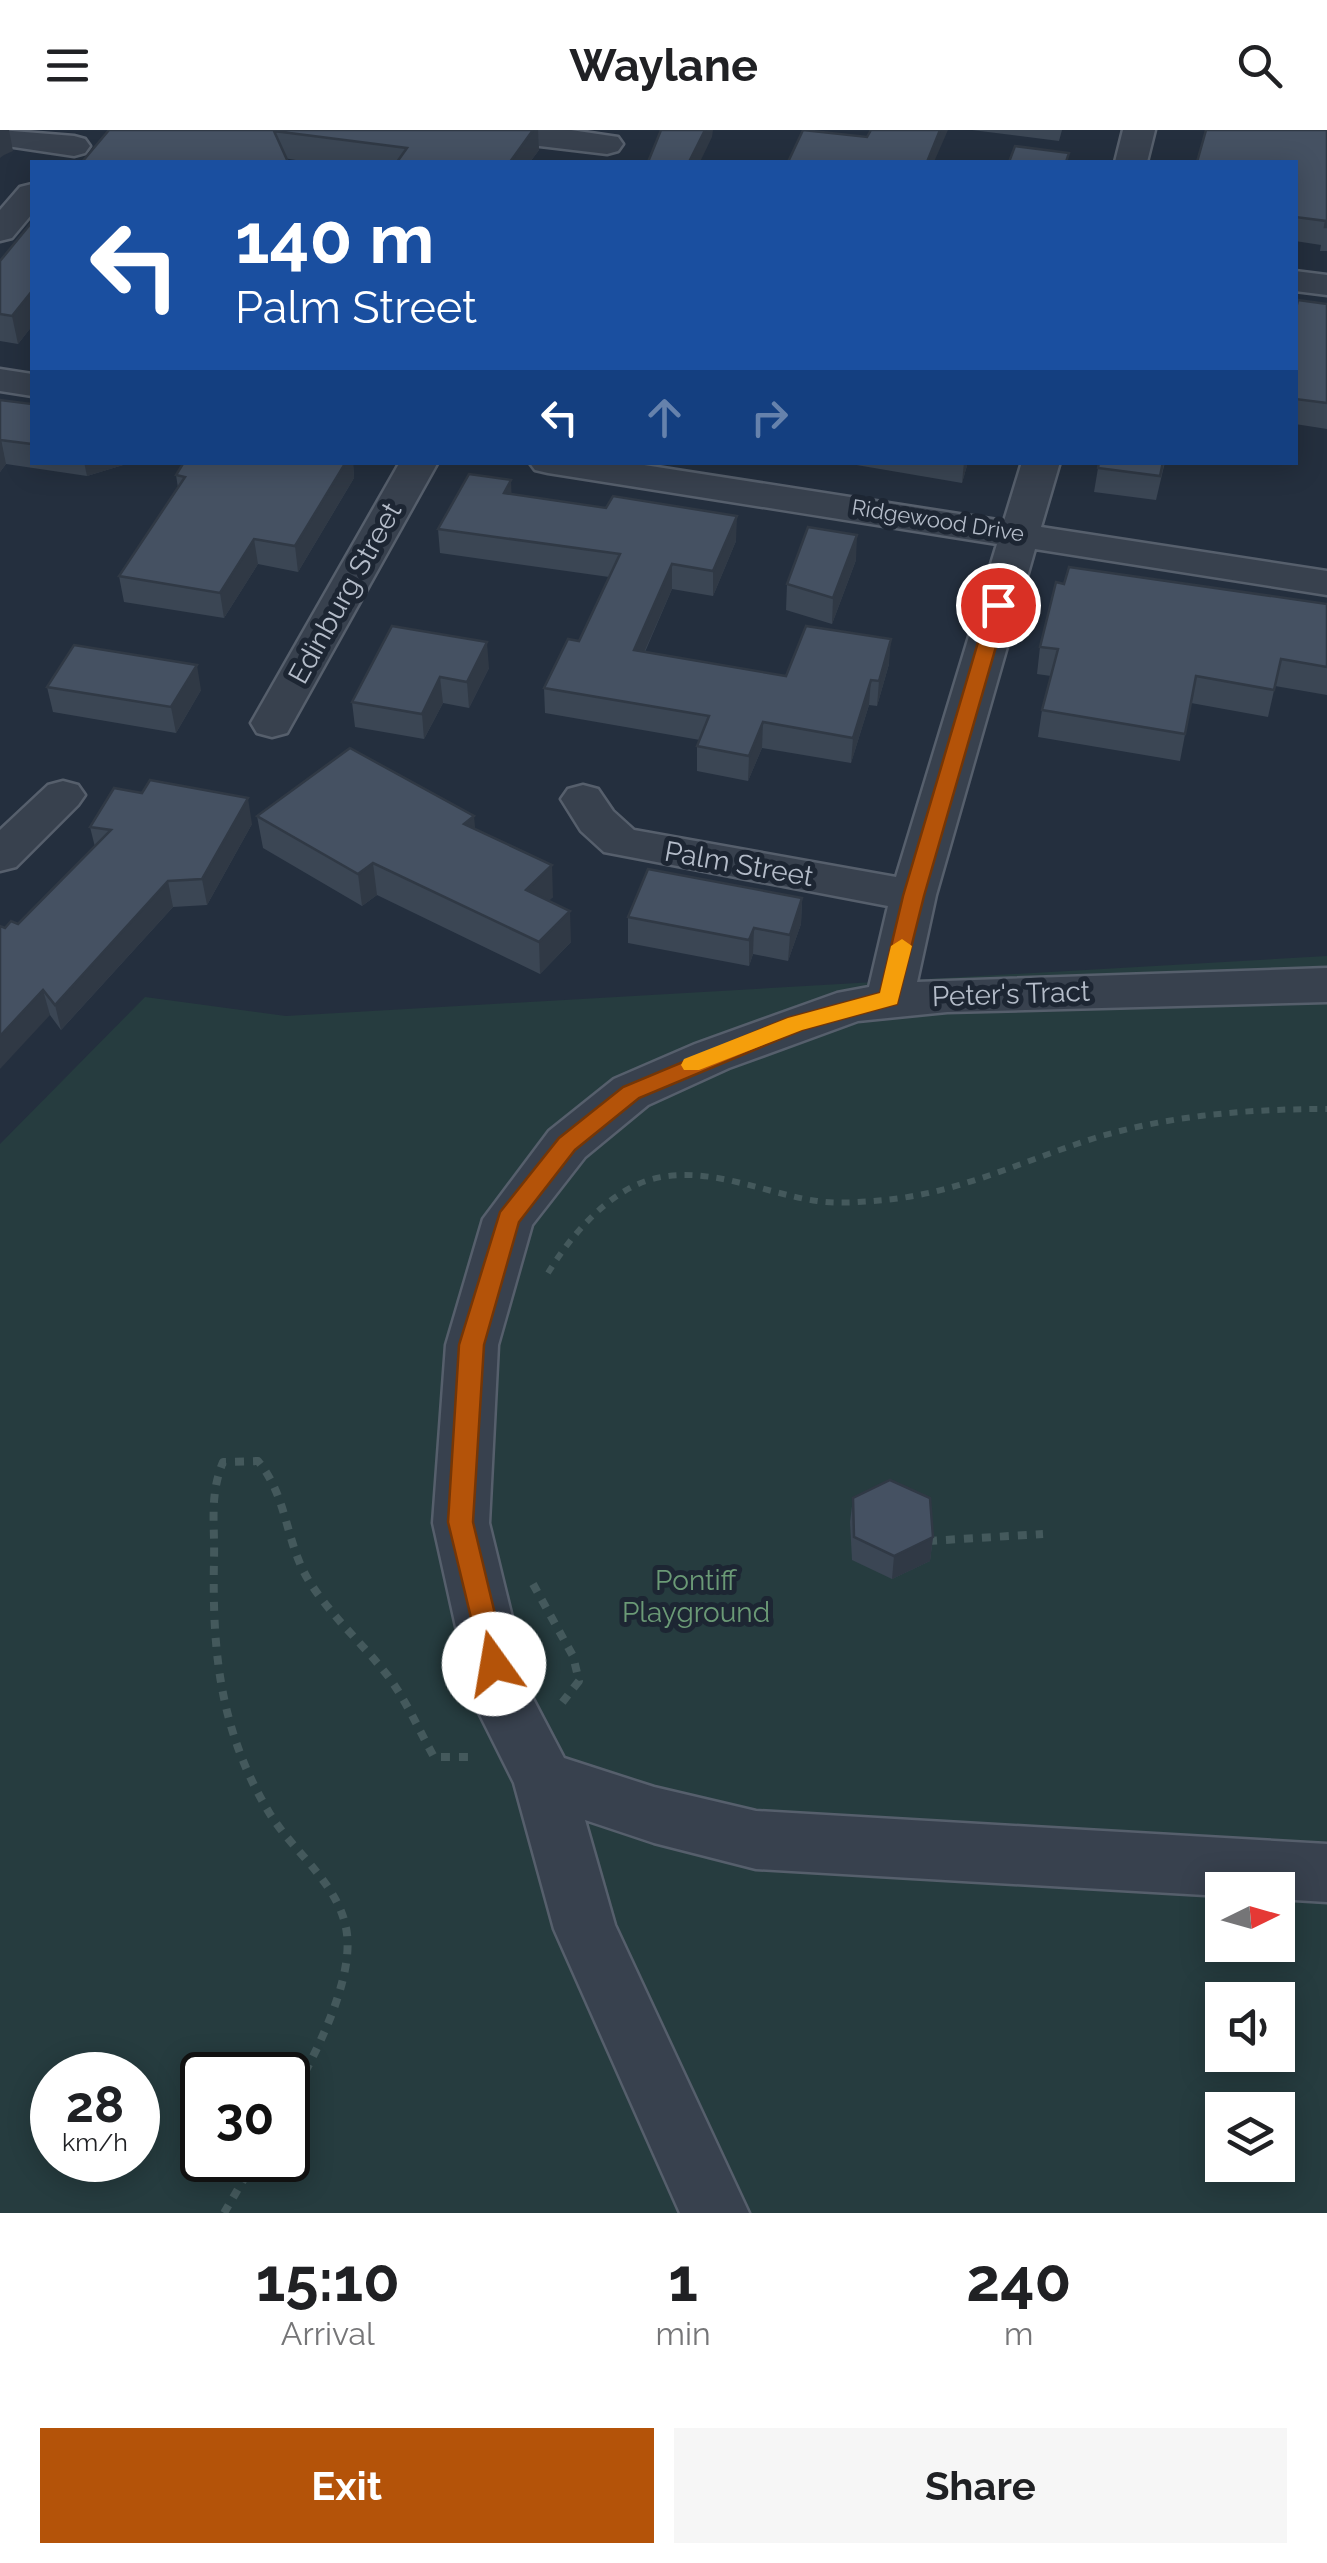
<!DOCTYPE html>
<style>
:root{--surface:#fff;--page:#f6f6f6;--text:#202124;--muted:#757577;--accent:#b45309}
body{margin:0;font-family:Raleway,sans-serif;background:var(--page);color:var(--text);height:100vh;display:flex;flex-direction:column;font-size:38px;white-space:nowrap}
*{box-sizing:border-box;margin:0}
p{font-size:32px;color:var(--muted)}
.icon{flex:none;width:55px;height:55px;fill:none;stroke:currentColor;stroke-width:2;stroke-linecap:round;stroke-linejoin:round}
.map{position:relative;height:2083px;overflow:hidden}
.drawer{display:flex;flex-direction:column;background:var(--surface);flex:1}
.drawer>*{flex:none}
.hud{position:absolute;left:30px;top:30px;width:1268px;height:305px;border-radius:0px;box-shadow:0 5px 25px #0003;background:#1a4fa0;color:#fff;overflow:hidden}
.needle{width:65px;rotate:85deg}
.tools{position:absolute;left:1205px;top:1742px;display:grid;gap:20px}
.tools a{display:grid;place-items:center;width:90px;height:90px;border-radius:0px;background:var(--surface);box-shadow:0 5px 25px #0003;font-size:50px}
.speed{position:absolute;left:30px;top:1922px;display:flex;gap:20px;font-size:50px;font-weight:700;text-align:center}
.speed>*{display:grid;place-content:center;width:130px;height:130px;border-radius:50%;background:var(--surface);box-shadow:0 5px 25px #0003;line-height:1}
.speed small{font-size:25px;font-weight:400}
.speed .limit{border:5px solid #111;border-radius:15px;background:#fff;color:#111}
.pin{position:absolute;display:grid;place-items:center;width:85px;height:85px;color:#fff;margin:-42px;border:5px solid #fff;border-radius:50%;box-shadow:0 2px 10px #0007}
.me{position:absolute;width:110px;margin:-55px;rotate:347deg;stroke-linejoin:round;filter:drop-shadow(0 0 8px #0008)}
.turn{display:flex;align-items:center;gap:35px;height:210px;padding:0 40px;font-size:45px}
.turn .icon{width:130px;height:130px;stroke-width:2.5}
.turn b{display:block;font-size:70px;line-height:85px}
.lanes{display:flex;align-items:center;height:95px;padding:0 40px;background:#0003;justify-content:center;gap:50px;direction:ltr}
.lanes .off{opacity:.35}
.eta{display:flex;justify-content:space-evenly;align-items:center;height:170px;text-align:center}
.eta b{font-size:60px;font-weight:700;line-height:70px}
.action{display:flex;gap:20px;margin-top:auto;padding:20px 40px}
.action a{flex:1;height:115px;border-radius:0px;background:var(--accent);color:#fff;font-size:40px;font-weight:700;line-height:115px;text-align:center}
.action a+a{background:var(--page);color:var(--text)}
header{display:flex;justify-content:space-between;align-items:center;height:130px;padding:0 40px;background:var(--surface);font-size:45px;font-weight:700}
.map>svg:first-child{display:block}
.green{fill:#263c3f;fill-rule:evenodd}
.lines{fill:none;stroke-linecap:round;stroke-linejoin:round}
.street-casing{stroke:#565f6c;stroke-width:5}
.path-far1{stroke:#44595c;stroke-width:6;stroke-dasharray:8 8;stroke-linecap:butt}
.path{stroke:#44595c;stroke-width:8;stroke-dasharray:9 9;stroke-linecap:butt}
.street{fill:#38414e;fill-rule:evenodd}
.wall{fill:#3b4654}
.shaded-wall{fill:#303945}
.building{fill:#455162;stroke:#303945;stroke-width:2.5}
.route{fill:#b45309;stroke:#753606;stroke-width:2.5}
.slow{fill:#f59e0b}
.labels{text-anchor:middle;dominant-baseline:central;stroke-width:10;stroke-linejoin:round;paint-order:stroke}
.far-street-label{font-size:22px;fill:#b4bcc9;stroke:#1d2633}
.street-label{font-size:28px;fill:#b4bcc9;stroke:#1d2633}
.park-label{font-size:28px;fill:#6b9a76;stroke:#1d2633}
</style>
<header><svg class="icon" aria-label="menu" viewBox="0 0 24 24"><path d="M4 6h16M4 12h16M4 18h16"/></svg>Waylane<svg class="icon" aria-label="search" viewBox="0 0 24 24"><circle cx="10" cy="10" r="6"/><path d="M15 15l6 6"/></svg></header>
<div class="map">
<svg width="1327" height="2083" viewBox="0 0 1327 2083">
<rect width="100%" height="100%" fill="#242f3e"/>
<path class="green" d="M1327 826V2083H0V1014L145 867 286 886ZM1222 1760H1278V1815H1222ZM1222 1870H1278V1925H1222ZM52 1945H138V2030H52ZM202 1945H288V2030H202ZM1222 1980H1278V2035H1222Z"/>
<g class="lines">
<defs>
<g id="street">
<polygon points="0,0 74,6 85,9 90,16 85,23 74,26 0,15"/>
<polygon points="474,0 571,0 618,7 623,14 618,21 607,24 490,10 479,7"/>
<polygon points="1123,0 1155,0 1147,32 1115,32"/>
<polygon points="32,54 32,84 12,108 0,111 0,80 20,57"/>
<polygon points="1295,141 1327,145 1327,165 1295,161"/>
<polygon points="0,239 32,244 32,266 0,261"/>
<polygon points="400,332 438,332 287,603 272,607 257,603 251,593"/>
<polygon points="529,332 625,332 1004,391 1022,332 1060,332 1041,397 1327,441 1327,465 1035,419 936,765 917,852 1327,838 1327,872 947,882 858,891 729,938 648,975 585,1027 532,1095 498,1215 489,1393 531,1565 564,1628 654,1657 756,1681 1327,1714 1327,1772 1278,1769 1278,1760 1222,1760 1222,1766 756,1739 654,1713 585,1690 615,1795 749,2083 680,2083 554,1799 514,1653 472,1569 433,1393 446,1215 483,1089 549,1001 614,949 695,914 837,863 869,857 888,776 604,722 581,701 561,669 568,659 583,655 598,659 613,681 634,700 896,747 997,414 548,343 535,340"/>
<polygon points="63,651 78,655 85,665 78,675 16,737 0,741 0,700 48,655"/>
</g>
</defs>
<use href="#street" class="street-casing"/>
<path class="path-far1" d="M548 1143C570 1107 605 1065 646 1051 702 1032 762 1063 817 1071 839 1074 863 1072 885 1070 959 1063 1025 1030 1095 1008 1171 985 1248 979 1327 979"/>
<g class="path">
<polyline points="928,1411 1043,1404"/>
<polyline points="533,1454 573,1526 579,1551 561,1574"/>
<path d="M288 1974C312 1930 353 1855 347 1804 341 1755 294 1723 270 1684 220 1602 212 1522 214 1429 215 1394 209 1366 223 1332L258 1331C288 1367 285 1412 309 1451 331 1486 363 1514 388 1546 407 1572 419 1600 434 1627H476"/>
<polyline points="224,2083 255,2030"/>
</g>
<use href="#street" class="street"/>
</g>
<g class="wall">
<polygon points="109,0 538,0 539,20 530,32 308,32"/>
<polygon points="972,0 1062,0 1059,11"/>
<polygon points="1327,0 1327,121 1320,121 1321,115 1295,111 1295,32"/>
<polygon points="32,92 32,196 18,214 0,211 0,131"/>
<polygon points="1327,174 1327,299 1295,294 1295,183"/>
<polygon points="0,270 32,274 32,332 133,332 87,346 6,334 0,342"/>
<polygon points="184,332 353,332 354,348 298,442 258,434 224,488 124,472 119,446 178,358 176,345"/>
<polygon points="839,332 968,332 962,353"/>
<polygon points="1165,332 1156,370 1094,362 1098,338"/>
<polygon points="512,364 736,411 713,466 672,459 645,522 786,546 889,534 877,576 869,575 851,633 762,618 748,651 697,641 697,616 700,610 545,583 544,558 579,511 609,447 440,423 438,399"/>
<polygon points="856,430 832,494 786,480 787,454"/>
<polygon points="1327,474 1327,565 1275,556 1268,587 1191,573 1180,631 1038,607 1042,580 1051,546 1037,544 1040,517"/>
<polygon points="392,496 489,538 469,578 443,573 424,609 355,597 352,572"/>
<polygon points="47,557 201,560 176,603 53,582"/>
<polygon points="257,686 475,699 553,767 549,770 571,812 540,844 377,765 362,776 263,718"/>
<polygon points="252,694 207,775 173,777 61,900 50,885 5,798 18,794 95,717 90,697"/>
<polygon points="802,768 801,794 788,831 753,824 749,836 628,813 628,787"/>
<polygon points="853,1368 933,1407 930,1431 892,1449 852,1430 850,1392"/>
</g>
<g class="shaded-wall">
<polygon points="0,0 9,0 13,21 4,25 0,28"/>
<polygon points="533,0 538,0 539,20 530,32 510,32"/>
<polygon points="705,0 713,0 712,7 700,32 689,32"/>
<polygon points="940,0 948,0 934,32 927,32"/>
<polygon points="32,161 32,196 18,214 12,186"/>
<polygon points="1,309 6,334 0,342 0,310"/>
<polygon points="84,332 133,332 87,346"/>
<polygon points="346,332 353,332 354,348 298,442 295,416"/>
<polygon points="964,332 968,332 962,353"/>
<polygon points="511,350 512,375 504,363"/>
<polygon points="737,386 736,411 713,466 713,441"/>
<polygon points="857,405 856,430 832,494 833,468"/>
<polygon points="254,409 258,434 224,488 220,463"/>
<polygon points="672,434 672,459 634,545 634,520"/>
<polygon points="891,509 889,534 877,576 879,551"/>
<polygon points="487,512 489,538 469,578 467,552"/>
<polygon points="197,535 201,560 176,603 171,577"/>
<polygon points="440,547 443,573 424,609 422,584"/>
<polygon points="871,550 869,575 851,633 853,608"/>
<polygon points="763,592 762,618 748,651 749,626"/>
<polygon points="248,668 252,694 207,775 202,749"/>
<polygon points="474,686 477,718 464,694"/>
<polygon points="373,733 377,765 362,776 358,744"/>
<polygon points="552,735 553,767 528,791 526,760"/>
<polygon points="168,751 173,777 61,900 55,875"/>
<polygon points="802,768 801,794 788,831 790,805"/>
<polygon points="570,781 571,812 540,844 539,812"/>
<polygon points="754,798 753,824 749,836 749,810"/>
<polygon points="43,860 50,885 0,939 0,906"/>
<polygon points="933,1407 930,1431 892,1449 894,1426"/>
</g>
<g class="building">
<polygon points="109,0 533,0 510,32 397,32 407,18 274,1 288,32 82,32"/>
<polygon points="661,0 705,0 689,32 648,32"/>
<polygon points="803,0 867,7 871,0 940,0 927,32 788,32"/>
<polygon points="1206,0 1327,0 1327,97 1325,97 1326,91 1295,87 1295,32 1197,32"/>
<polygon points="1015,16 1069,23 1066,32 1009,32"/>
<polygon points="32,92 32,161 12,186 0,184 0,131"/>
<polygon points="1298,170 1327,174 1327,273 1295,269 1295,183"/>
<polygon points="0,270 32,274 32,314 0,310"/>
<polygon points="184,332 346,332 295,416 254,409 220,463 119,446 185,347 176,345"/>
<polygon points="1099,332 1163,332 1160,346 1098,338"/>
<polygon points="469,344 511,350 504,363 606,378 613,366 737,386 713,441 672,434 634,520 786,546 806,496 891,509 879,551 871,550 853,608 763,592 749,626 697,616 709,586 544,558 568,509 579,511 620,424 438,399"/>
<polygon points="808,397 857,405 833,468 787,454"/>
<polygon points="1069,437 1327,474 1327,537 1281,529 1274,560 1196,546 1185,604 1042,580 1058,519 1040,517 1056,452 1064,454"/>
<polygon points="392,496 487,512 467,552 440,547 422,584 352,572"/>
<polygon points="74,515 197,535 171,577 47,557"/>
<polygon points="350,618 474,686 464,694 552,735 526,760 570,781 539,812 373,733 358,744 257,686"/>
<polygon points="150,650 248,668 202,749 168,751 55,875 43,860 0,906 0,796 5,798 11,791 18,794 111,700 90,697 114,658 142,663"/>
<polygon points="648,739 802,768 790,805 754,798 749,810 628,787"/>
<polygon points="890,1350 930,1368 933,1407 894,1426 854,1407 853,1368"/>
</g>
<polygon class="route" points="998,469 1008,475 924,766 897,874 802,900 639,968 575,1020 519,1092 484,1215 473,1392 507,1534 503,1542 494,1545 484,1542 448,1392 459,1215 500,1082 559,1008 623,957 788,888 880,863 903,766 989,475"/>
<polygon class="slow" points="902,809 912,816 897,874 802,900 699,940 684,940 681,935 684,929 788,888 880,863 891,816"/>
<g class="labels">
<g class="far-street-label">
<text transform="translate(938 390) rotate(9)">Ridgewood Drive</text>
</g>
<g class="street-label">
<text transform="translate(345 463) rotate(-61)">Edinburg Street</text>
<text transform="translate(739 734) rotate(10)">Palm Street</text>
<text transform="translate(1011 864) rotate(-2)">Peter's Tract</text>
</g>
<g class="park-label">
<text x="696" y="1450">Pontiff<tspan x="696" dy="32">Playground</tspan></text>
</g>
</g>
</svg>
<div class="tools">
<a><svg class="needle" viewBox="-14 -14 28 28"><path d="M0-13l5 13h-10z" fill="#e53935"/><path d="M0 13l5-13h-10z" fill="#757577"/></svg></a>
<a><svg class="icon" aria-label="sound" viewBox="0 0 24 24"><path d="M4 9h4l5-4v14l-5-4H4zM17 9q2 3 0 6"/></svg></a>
<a><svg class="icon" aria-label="layers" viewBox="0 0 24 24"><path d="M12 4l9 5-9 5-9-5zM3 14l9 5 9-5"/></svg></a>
</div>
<div class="speed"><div>28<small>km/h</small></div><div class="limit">30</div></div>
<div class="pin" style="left:998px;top:475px;background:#d93025"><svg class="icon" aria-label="arrive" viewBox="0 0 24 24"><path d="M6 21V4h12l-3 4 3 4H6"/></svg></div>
<svg class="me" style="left:494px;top:1534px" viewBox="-20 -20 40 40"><circle r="19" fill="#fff"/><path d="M0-13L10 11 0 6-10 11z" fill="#b45309"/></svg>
<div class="hud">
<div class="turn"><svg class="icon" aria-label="left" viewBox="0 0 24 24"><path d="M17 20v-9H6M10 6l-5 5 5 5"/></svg><div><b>140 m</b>Palm Street</div></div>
<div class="lanes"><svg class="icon" aria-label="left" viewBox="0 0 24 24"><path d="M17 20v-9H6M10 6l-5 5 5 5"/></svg><svg class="icon off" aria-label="ahead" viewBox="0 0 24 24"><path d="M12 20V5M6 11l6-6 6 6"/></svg><svg class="icon off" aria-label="right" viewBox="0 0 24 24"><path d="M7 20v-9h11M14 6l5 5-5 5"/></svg></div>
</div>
</div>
<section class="drawer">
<div class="eta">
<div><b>15:10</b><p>Arrival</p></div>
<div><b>1</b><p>min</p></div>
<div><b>240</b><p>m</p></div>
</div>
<div class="action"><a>Exit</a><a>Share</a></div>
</section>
